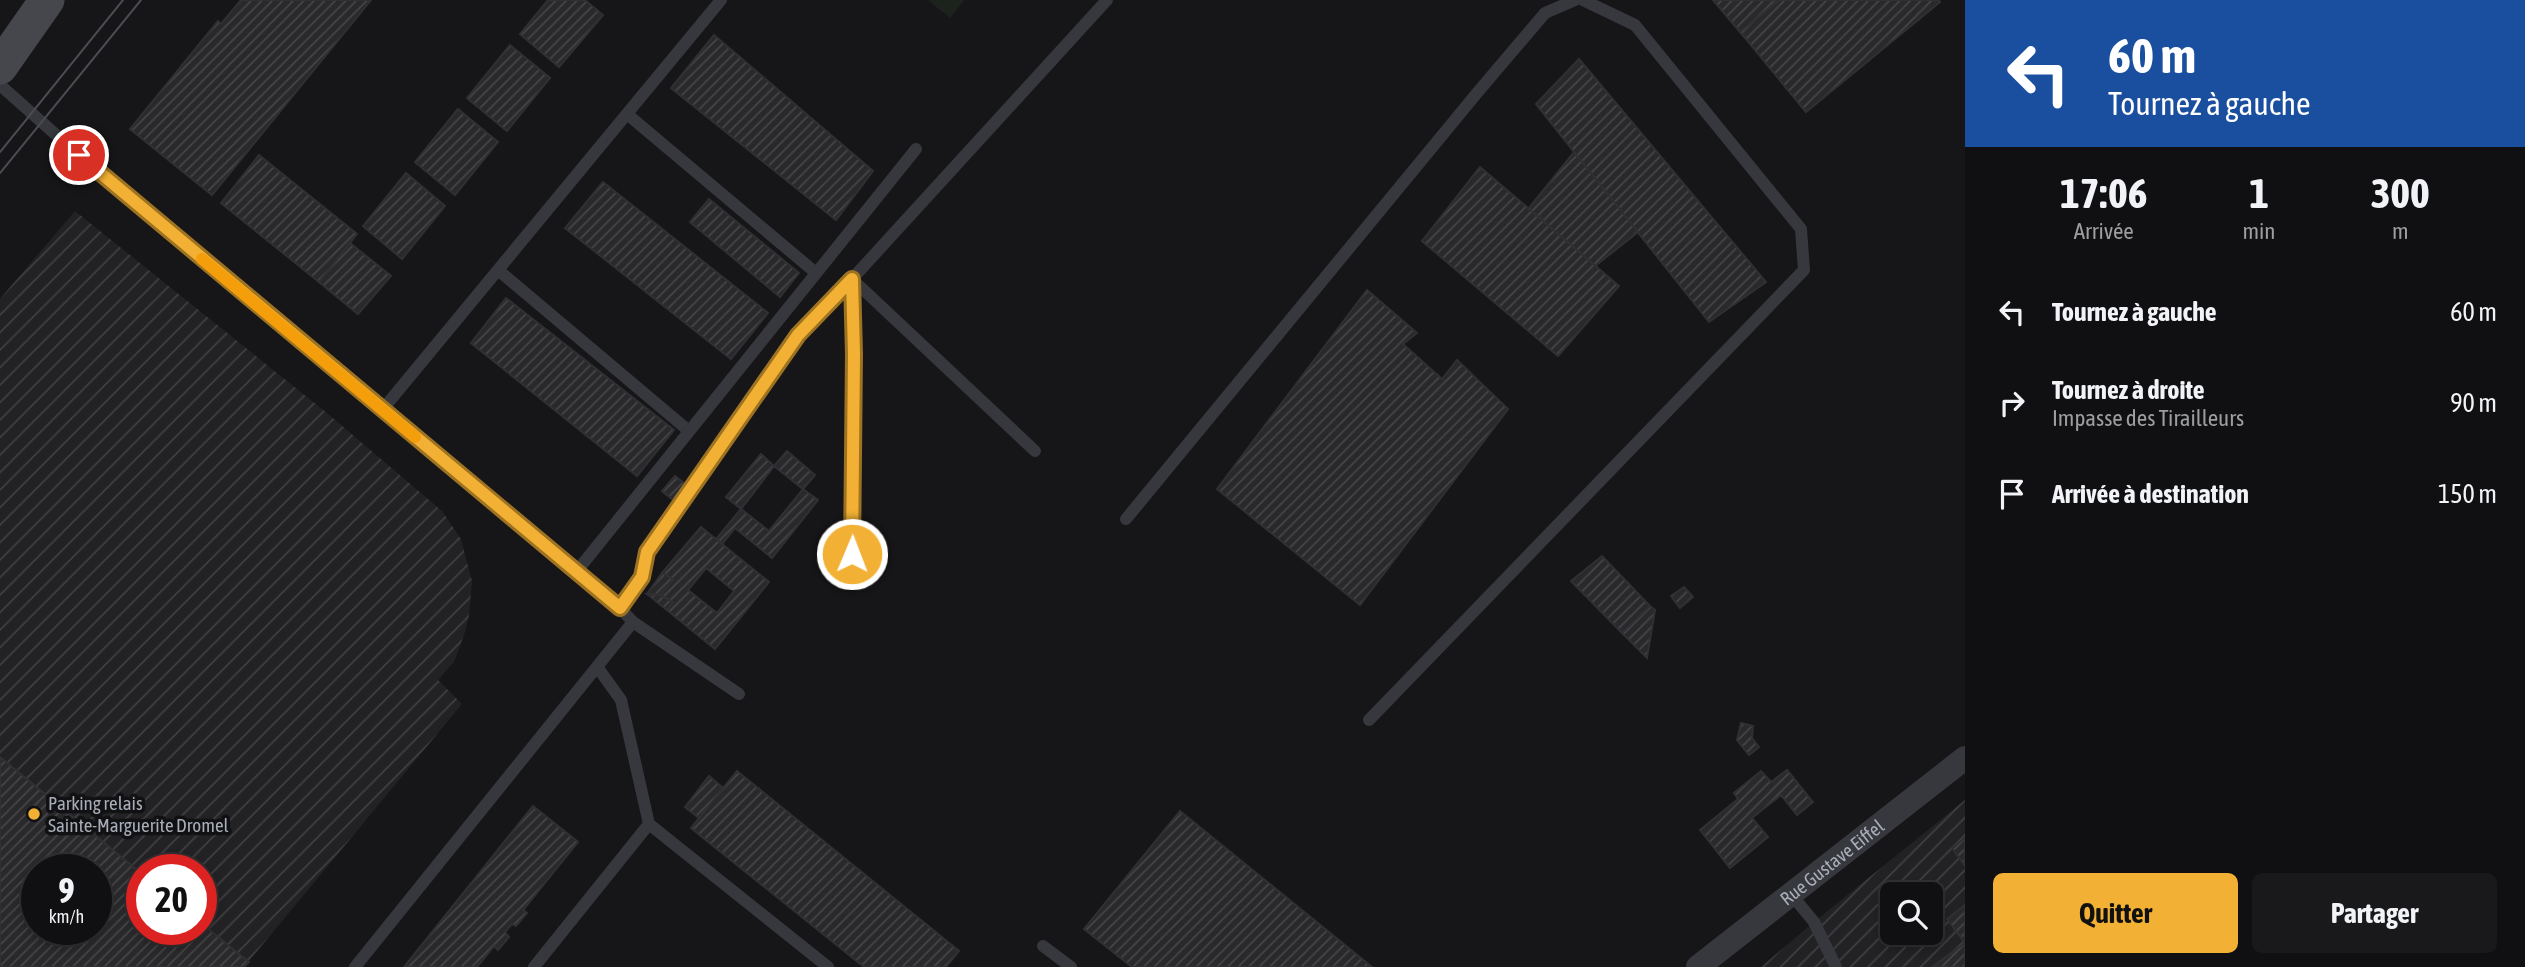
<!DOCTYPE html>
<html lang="fr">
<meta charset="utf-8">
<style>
:root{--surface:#101012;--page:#19191b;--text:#f1f3f6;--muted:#9c9d9f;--line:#303032;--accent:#f2b134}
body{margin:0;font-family:"Asap Condensed",sans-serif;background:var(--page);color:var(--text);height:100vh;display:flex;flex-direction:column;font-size:26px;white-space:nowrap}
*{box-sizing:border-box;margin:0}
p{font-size:23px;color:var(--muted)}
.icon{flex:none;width:38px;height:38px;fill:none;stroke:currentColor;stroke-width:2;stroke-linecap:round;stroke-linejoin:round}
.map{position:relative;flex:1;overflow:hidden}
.details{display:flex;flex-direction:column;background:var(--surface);width:560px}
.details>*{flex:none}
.banner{background:#1a4fa0;color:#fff;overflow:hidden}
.fabs{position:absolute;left:1880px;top:882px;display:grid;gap:14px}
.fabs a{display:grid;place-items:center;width:63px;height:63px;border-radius:10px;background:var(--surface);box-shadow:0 4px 10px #0003,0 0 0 2px var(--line);font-size:35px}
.speed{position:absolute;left:21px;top:854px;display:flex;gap:14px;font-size:35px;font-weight:700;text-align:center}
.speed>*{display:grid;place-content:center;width:91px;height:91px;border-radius:50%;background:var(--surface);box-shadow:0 4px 10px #0003,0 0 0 2px var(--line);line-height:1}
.speed small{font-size:18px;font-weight:400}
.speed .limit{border:10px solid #d22;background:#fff;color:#111}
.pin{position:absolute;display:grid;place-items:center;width:60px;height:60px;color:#fff;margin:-30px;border:4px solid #fff;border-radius:50%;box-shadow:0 2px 7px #0007}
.me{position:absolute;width:77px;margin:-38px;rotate:1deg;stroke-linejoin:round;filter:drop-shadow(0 0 5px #0008)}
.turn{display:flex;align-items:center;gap:24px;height:147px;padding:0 28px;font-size:32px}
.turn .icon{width:91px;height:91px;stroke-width:2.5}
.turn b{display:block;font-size:49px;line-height:60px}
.eta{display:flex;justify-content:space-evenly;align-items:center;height:119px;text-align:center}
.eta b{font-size:42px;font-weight:700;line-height:49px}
.action{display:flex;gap:14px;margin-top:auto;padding:14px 28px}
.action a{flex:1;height:80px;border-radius:10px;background:var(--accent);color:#111;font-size:28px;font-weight:700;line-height:80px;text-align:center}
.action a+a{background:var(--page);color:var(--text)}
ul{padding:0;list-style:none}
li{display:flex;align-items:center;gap:21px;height:91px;padding:0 28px}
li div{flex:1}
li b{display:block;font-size:26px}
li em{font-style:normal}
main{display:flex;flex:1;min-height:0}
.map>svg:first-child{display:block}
.industrial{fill:url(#industrial-furrows);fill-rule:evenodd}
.grass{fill:#1c231d}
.building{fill:url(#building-hatch);stroke:#303034;stroke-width:2;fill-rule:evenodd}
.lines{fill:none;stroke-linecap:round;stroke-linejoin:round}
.service{stroke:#37383d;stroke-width:12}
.minor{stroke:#37383d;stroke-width:24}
.secondary{stroke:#45474d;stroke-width:35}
.tram{stroke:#4a4c52;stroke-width:2}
.route-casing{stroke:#9d7322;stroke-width:18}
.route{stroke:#f2b134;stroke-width:12}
.slow{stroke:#f59e0b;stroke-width:12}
.poi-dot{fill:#f2b134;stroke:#111113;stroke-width:2.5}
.labels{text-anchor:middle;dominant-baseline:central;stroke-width:7;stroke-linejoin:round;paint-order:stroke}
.poi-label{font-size:19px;fill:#a8adb8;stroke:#111113;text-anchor:start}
.street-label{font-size:19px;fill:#a8adb8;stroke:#111113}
</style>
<main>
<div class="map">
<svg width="1965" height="967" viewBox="0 0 1965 967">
<defs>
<pattern id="industrial-furrows" width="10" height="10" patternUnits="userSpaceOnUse" patternTransform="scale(1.75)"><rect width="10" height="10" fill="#222225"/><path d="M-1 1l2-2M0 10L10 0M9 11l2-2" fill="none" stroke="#3f3f43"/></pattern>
<pattern id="building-hatch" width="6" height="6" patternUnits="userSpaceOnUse" patternTransform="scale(1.75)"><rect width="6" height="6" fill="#29292c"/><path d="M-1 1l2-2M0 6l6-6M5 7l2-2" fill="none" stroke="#454548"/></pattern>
</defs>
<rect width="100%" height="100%" fill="#161618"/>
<g class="industrial">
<path d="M75 211 327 413 442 511 461 539 472 581 469 616 464 635 454 662 438 680 462 704 244 967H0V299ZM37 870H96V929H37ZM142 870H201V929H142Z"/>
<path d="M1965 800V967H1761L1814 922ZM1892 894H1930V933H1892Z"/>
</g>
<polygon class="grass" points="928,0 964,0 950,18"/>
<g class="building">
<polygon points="241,0 371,0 212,195 130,129 218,21 221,24"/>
<polygon points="548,0 585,0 603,15 559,67 520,34"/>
<polygon points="1713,0 1779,0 1740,32"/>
<polygon points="1779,0 1939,0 1940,2 1806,112 1740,32"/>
<polygon points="714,35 873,171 836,220 671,88"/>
<polygon points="510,45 550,78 507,131 467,98"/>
<polygon points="1579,59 1766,282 1709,322 1536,104"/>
<polygon points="458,109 498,142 455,195 415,162"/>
<polygon points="1574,152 1638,232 1595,266 1528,209"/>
<polygon points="259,155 357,234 319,282 221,203"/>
<polygon points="1480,167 1619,286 1558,356 1422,241"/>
<polygon points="406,173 445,206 402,259 363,226"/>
<polygon points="603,182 768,313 731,359 565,228"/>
<polygon points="709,199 799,273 780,297 690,222"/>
<polygon points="350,243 391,276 358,314 319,282"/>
<polygon points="1367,290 1417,333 1403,344 1442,379 1457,360 1508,409 1360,605 1217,489"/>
<polygon points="506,298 674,430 637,476 471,343"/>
<polygon points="787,451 815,475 803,489 774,466"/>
<polygon points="761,454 774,466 741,509 726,497"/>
<polygon points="675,476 685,484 672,499 662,491"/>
<polygon points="803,489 818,500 772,558 735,528 722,544 716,539 741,509 769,531"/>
<path d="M701 527 769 582 715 649 667 610 673 602 660 595 673 579 662 573ZM706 568 734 591 717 613 688 590Z"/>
<polygon points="1602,556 1650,606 1622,633 1571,581"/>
<polygon points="662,573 673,579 660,595 647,594"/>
<polygon points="1684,587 1693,597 1680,608 1671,596"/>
<polygon points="647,594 660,595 673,602 667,610"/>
<polygon points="1650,606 1655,610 1647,658 1622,633"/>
<polygon points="1741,723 1753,726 1752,738 1759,747 1749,755 1737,740"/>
<path d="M0 757 142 874V929H201V923L249 962 244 967H0ZM37 870H96V929H37Z"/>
<polygon points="1787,770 1813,802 1797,815 1781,795 1752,818 1768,837 1730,868 1700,830 1738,799 1734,793 1761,771 1771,782"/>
<polygon points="737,771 959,951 946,967 864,967 691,828"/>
<polygon points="709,776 723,788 699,818 685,807"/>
<polygon points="533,806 578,842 523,910 527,913 516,926 512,924 505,932 509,937 498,950 494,946 477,967 404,967"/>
<polygon points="1180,811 1372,967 1132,967 1084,929"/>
<polygon points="1965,838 1965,866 1952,848"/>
<polygon points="1965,905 1965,943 1947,919"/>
<polygon points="1965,943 1965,967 1932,967"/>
</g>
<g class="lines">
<g class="service">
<polyline points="0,85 99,173 620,608"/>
<polyline points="627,114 816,273"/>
<polyline points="498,270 689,431"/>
<polyline points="852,279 1035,451"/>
<polyline points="383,409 721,0"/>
<polyline points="1126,519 1477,93 1545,13 1575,0"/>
<polyline points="852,554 854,354 852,279"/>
<polyline points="577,571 916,149"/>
<polyline points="598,668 621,700 649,824 828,967"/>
<polyline points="739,694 633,622 620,608 642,577 647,552 798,335 852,279 1107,0"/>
<polyline points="1369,720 1804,270 1801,229 1635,25 1583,0"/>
<polyline points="1791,894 1814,922 1836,967"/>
<polyline points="1043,946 1071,967"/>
<polyline points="355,967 633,622"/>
<polyline points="534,967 649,824"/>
</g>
<path class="minor" id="s1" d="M1698 967 1965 758"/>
<polyline class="secondary" points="0,67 47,0"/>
<g class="tram">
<polyline points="0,152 123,0"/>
<polyline points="0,173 141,0"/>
</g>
</g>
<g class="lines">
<defs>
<polyline id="route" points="79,155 620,608 642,577 647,552 798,335 852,279 854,354 852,554"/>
</defs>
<use href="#route" class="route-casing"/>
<use href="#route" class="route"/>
<polyline class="slow" points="202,259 415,437"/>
</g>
<circle class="poi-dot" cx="34" cy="814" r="7"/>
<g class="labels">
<g class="poi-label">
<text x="48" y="803">Parking relais<tspan x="48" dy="22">Sainte-Marguerite Dromel</tspan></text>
</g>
<g class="street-label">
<text stroke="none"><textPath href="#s1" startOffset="170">Rue Gustave Eiffel</textPath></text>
</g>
</g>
</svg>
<div class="fabs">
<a><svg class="icon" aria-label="search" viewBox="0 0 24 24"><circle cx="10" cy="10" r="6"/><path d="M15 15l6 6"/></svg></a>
</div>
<div class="speed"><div>9<small>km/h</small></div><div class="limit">20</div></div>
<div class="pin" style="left:79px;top:155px;background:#d93025"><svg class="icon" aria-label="arrive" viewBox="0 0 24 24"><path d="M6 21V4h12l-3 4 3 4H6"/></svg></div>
<svg class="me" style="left:852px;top:554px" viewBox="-20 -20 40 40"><circle r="17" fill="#f2b134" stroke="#fff" stroke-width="3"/><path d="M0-11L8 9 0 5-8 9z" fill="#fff"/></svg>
</div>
<section class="details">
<div class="banner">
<div class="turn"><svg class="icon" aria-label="left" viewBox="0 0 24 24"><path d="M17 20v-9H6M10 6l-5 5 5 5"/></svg><div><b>60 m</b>Tournez à gauche</div></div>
</div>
<div class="eta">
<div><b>17:06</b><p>Arrivée</p></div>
<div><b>1</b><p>min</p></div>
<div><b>300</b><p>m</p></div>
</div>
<ul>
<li><svg class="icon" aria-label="left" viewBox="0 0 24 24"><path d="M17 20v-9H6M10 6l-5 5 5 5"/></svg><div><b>Tournez à gauche</b></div><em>60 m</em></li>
<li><svg class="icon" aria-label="right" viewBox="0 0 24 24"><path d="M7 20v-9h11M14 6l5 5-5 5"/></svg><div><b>Tournez à droite</b><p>Impasse des Tirailleurs</p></div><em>90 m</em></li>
<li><svg class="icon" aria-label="arrive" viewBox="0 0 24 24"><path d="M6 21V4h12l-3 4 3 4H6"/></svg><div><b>Arrivée à destination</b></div><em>150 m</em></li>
</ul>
<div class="action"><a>Quitter</a><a>Partager</a></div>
</section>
</main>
